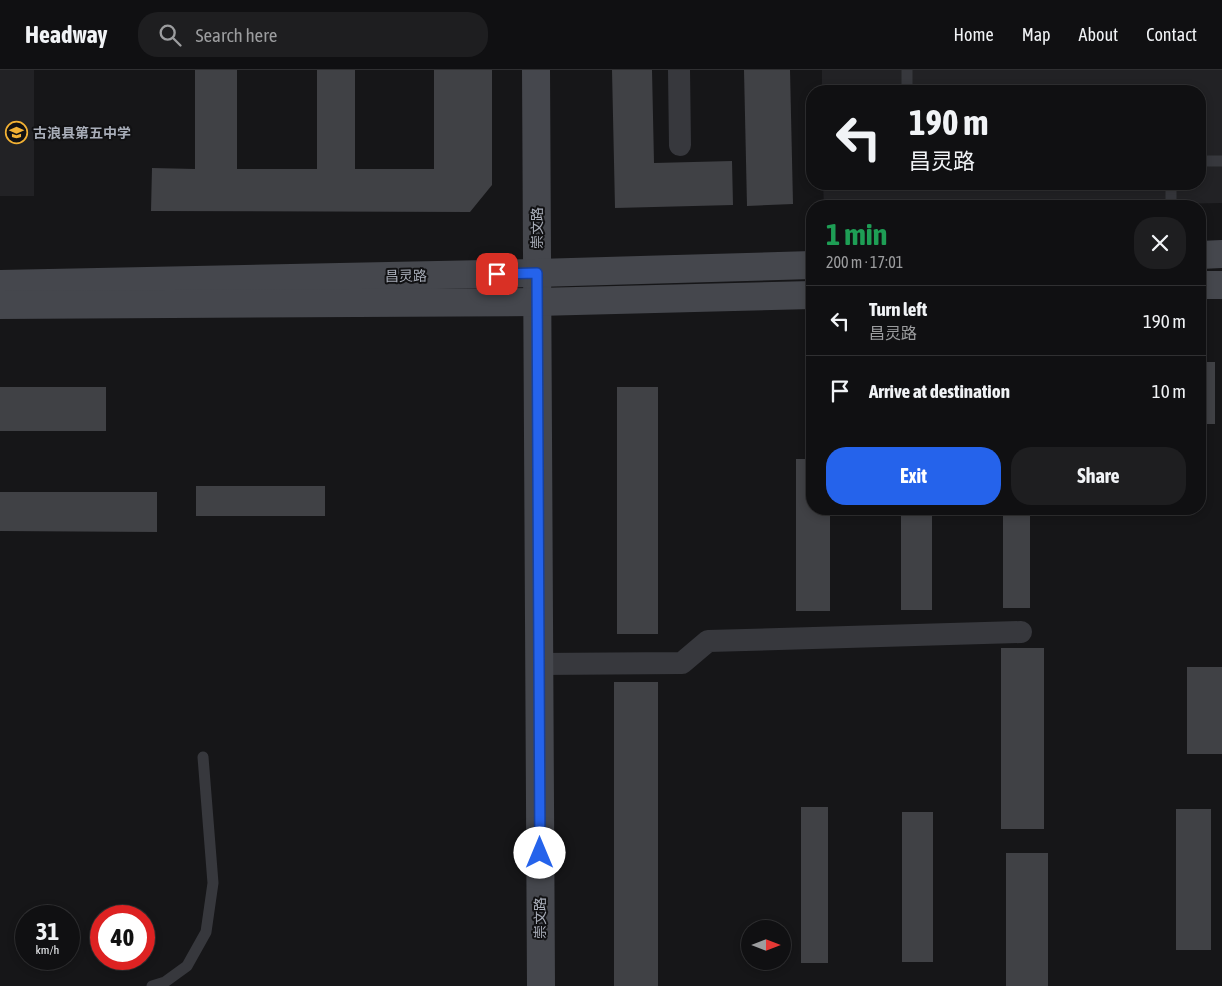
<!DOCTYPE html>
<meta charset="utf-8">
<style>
:root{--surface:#101012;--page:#1e1e20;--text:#f1f3f6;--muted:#9c9d9f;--line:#303032;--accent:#2563eb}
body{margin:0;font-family:"Asap Condensed","Noto Sans SC",sans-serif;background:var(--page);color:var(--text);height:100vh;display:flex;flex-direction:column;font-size:19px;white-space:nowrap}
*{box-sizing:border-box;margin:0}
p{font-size:16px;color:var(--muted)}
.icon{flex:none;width:28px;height:28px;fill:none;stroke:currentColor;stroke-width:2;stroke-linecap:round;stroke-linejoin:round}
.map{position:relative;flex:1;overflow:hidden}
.details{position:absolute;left:806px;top:130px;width:400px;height:315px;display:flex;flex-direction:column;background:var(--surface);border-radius:20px;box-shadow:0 2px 8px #0003,0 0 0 1px var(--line)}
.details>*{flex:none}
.guide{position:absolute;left:806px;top:15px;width:400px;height:105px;border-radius:20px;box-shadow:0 2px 8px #0003,0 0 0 1px var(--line);background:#101012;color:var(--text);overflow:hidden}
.needle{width:32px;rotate:90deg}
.controls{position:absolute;left:741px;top:850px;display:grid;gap:10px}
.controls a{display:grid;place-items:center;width:50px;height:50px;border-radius:50%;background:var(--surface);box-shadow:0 2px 8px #0003,0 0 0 1px var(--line);font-size:25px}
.speed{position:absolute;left:15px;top:835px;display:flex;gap:10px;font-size:25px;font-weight:700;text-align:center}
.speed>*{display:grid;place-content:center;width:65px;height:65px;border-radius:50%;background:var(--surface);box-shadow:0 2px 8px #0003,0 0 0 1px var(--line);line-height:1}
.speed small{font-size:12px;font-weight:400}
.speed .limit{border:8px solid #d22;background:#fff;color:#111}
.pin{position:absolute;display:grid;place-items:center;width:42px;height:42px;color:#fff;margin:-21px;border-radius:10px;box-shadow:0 2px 8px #0006}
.me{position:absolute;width:55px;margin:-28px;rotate:0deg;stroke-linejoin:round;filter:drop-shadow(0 0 4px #0008)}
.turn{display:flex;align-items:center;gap:18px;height:105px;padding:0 20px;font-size:22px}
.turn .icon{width:65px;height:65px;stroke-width:2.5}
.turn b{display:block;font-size:35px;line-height:42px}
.round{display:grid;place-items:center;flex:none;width:52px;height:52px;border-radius:20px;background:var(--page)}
.summary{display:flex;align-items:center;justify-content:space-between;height:85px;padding:0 20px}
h1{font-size:30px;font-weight:700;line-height:38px;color:#1e9e55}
.action{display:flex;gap:10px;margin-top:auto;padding:10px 20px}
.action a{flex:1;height:58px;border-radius:20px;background:var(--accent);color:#fff;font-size:20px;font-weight:700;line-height:58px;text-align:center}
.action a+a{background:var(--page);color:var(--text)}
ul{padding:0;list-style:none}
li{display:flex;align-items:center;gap:15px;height:70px;padding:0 20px;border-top:1px solid var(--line)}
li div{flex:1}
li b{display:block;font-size:19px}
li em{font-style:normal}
header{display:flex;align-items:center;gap:30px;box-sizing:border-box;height:70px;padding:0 25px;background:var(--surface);border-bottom:1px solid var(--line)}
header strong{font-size:24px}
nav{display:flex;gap:28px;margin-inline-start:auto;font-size:18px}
.search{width:350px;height:45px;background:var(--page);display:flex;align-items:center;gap:12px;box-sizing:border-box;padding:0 18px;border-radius:20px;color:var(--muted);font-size:19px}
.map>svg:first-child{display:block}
.built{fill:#222225}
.building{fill:#404145}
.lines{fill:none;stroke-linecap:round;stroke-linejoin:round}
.lane{stroke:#37383d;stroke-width:11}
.street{stroke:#37383d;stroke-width:22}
.secondary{stroke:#45474d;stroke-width:28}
.route-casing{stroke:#184099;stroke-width:12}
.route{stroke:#2563eb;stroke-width:9}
.labels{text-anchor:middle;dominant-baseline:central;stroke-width:4;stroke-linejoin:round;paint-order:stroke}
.poi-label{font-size:14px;font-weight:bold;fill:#a8adb8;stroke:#111113;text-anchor:start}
.street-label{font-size:14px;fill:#a8adb8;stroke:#111113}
</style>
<header>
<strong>Headway</strong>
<div class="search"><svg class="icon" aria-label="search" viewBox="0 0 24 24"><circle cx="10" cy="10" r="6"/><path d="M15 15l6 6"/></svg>Search here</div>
<nav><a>Home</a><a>Map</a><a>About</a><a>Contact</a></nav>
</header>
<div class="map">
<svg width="1222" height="916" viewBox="0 0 1222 916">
<rect width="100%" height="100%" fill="#161618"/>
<g class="built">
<rect x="0" y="0" width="34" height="126"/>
<polygon points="822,0 1222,0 1222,133 1070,136 824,136 823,114 1200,114 1200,21 822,21"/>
</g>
<g class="building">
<polygon points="195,0 237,0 237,99 317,99 317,0 355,0 355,99 434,99 434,0 492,0 492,115 470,142 151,141 152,98 195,99"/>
<polygon points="612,0 652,0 654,93 732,91 733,135 615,138"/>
<polygon points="744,0 790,0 793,134 747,136"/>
<rect x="1200" y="292" width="15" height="62"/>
<rect x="0" y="317" width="106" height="44"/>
<rect x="617" y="317" width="41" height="247"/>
<polygon points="796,389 812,389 812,439 830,439 830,541 796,541"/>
<rect x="196" y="416" width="129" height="30"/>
<polygon points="0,422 157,422 157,462 0,461"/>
<rect x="901" y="439" width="31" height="101"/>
<rect x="1003" y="439" width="27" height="99"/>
<rect x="1001" y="578" width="43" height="181"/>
<rect x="1187" y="597" width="35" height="87"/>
<rect x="614" y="612" width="44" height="304"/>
<rect x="801" y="737" width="27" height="156"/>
<rect x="1176" y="739" width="35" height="141"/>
<rect x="902" y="742" width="31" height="150"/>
<rect x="1006" y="783" width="42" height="133"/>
</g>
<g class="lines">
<g class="lane">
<polyline points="907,0 907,21"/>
<polyline points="1200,91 1222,91"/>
<polyline points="1171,114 1171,136"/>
<polyline points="152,916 165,912 187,896 206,862 213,813 203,687"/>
</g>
<g class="street">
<polyline points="679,0 680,75"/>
<polyline points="539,594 682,593 708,571 1021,562"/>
</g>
<g class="secondary">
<polyline points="536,0 541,916"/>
<polyline points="1200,185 1222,184"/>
<polyline points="0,214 537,203 812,195"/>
<polyline points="1200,215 1222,215"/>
<polyline points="0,235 537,232 812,225"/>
</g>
</g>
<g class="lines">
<defs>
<polyline id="route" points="497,204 537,203 540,783"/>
</defs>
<use href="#route" class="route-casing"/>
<use href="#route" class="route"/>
</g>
<defs>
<symbol id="school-ring" viewBox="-11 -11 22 22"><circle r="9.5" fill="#111113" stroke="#f2b134" stroke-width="1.5"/><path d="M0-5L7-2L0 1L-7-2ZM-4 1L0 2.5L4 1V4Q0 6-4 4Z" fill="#f2b134"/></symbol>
</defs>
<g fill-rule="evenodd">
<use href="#school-ring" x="4" y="50" width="25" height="25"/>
</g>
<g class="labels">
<g class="poi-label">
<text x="33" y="63">古浪县第五中学</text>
</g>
<g class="street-label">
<text transform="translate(537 158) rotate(-90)">崇文路</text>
<text transform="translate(406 206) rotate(-1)">昌灵路</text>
<text transform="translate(540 848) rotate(-90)">崇文路</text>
</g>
</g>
</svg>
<div class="controls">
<a><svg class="needle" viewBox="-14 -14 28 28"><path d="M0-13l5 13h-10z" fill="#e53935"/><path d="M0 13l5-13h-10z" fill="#9c9d9f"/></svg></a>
</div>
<div class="speed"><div>31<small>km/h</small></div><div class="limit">40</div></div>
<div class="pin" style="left:497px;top:204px;background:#d93025"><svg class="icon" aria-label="arrive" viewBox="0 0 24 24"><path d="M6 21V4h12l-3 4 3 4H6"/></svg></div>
<svg class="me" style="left:540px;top:783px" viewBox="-20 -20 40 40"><circle r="19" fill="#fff"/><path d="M0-13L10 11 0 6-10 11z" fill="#2563eb"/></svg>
<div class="guide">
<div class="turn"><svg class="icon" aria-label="left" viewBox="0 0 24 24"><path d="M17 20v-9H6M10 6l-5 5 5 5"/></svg><div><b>190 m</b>昌灵路</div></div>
</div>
<section class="details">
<div class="summary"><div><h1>1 min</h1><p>200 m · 17:01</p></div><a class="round"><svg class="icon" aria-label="close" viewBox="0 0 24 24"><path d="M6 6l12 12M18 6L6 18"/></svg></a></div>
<ul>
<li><svg class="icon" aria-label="left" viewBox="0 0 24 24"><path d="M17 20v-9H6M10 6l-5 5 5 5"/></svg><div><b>Turn left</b><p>昌灵路</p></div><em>190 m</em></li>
<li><svg class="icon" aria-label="arrive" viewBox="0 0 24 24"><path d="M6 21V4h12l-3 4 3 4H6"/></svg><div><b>Arrive at destination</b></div><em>10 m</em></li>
</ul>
<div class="action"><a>Exit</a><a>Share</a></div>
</section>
</div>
